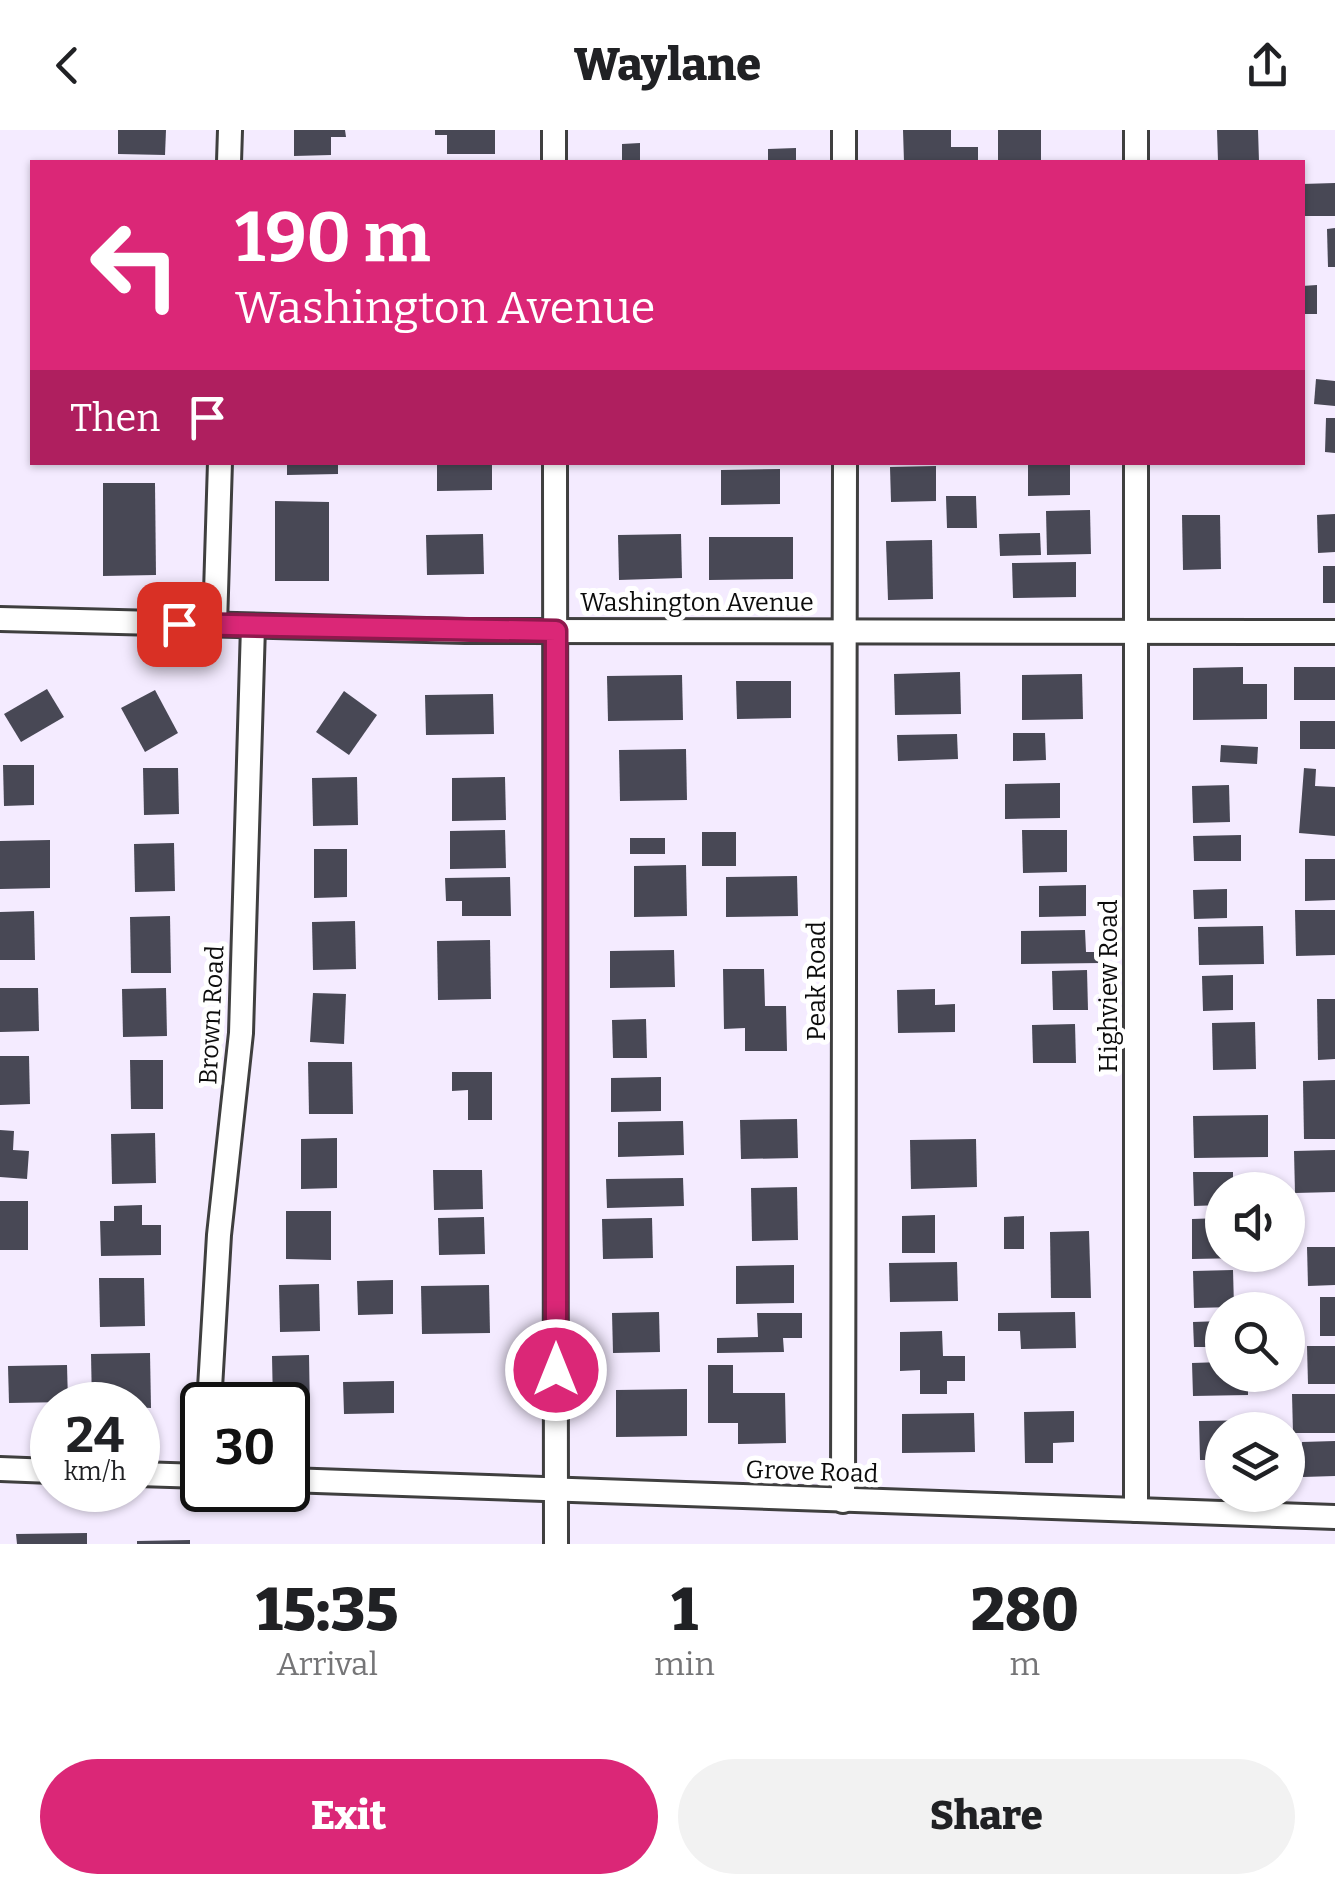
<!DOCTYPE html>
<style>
:root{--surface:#fff;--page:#f2f2f2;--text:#202124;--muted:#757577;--accent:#db2777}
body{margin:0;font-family:Bitter,serif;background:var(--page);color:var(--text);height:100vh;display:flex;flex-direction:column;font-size:38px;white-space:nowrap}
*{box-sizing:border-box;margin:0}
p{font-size:32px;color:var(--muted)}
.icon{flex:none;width:55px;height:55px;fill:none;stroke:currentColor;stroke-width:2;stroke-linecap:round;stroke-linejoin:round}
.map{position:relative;height:1414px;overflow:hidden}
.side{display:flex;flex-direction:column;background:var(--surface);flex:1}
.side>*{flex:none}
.guide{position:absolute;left:30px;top:30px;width:1275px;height:305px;border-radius:0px;box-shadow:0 2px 8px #0004;background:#db2777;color:#fff;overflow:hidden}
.buttons{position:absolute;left:1205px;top:1042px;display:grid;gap:20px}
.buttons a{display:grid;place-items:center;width:100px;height:100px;border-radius:50%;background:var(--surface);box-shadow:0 2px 8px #0004;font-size:50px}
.speed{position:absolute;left:30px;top:1252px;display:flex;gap:20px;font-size:50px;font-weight:700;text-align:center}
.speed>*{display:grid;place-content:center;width:130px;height:130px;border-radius:50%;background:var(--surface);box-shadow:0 2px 8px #0004;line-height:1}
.speed small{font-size:25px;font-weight:400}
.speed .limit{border:5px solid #111;border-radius:15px;background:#fff;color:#111}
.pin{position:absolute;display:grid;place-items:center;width:85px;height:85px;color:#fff;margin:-42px;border-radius:20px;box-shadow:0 5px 15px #0006}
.me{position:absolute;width:110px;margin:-55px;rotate:0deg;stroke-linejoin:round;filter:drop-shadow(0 0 8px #0008)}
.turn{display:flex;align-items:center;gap:35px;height:210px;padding:0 40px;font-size:45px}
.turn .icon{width:130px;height:130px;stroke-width:2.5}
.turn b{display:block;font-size:70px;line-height:85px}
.then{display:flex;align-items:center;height:95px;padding:0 40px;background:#0003;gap:20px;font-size:38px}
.eta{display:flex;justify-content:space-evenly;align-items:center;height:170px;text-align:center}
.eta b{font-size:60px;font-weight:800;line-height:70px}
.button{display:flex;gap:20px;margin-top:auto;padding:20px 40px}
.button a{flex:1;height:115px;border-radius:60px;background:var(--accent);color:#fff;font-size:40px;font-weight:800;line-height:115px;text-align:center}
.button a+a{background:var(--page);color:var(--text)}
header{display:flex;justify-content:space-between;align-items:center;height:130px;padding:0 40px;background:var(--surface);font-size:45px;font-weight:800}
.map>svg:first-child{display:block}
.building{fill:#484855}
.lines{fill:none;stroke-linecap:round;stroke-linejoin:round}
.street-casing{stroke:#3f3f3f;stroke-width:28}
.street{stroke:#fff;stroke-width:22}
.route-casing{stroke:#8e194d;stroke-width:25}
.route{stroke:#db2777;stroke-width:18}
.labels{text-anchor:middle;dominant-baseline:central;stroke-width:10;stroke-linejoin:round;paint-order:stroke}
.street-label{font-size:25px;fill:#0c0c0c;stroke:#fff}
</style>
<header><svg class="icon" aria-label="back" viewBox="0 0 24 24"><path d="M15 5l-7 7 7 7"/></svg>Waylane<svg class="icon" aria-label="share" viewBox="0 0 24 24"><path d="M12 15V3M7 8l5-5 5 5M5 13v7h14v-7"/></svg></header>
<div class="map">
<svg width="1335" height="1414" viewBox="0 0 1335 1414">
<rect width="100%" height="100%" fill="#f4ebff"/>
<g class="building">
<polygon points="118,0 166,0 165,25 118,24"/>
<polygon points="294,0 345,0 346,7 331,7 331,25 294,26"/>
<polygon points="435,0 495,0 495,24 447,24 447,5 435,5"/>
<polygon points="903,0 951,0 951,17 978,17 978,32 904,32"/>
<rect x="998" y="0" width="43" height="32"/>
<polygon points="1217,0 1258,0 1259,32 1218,32"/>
<polygon points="640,13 640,32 622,32 622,14"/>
<polygon points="796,18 796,32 768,32 768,19"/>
<polygon points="1335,53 1335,86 1302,86 1302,54"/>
<polygon points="1335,98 1335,137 1328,137 1327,99"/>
<polygon points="1317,155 1317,184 1302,184 1302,156"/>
<polygon points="1316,249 1335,251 1335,276 1314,274"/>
<polygon points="1326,288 1335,288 1335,323 1325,322"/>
<polygon points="287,332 338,332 338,344 287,345"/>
<polygon points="437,332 492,332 492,360 437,361"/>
<polygon points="1070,334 1070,365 1028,366 1028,335"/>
<polygon points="936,336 936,371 891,372 890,337"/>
<polygon points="780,339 780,374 721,375 721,340"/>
<polygon points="103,353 155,353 156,445 103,446"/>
<polygon points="946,366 976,366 977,398 947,398"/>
<polygon points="275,371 329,372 329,451 275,451"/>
<polygon points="1090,380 1091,424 1047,425 1046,381"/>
<polygon points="1335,384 1335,422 1318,423 1317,385"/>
<polygon points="1182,385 1220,385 1221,439 1183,440"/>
<polygon points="1040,403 1041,425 1000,426 999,404"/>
<polygon points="483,404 484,444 427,445 426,405"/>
<polygon points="681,404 682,448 619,450 618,405"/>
<polygon points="709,407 793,407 793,449 709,450"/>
<polygon points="932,410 933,469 888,470 886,411"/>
<polygon points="1076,432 1076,467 1013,468 1012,433"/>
<rect x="1323" y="436" width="12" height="37"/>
<polygon points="1243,537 1243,554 1267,554 1267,589 1193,590 1193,538"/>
<rect x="1294" y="537" width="41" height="33"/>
<polygon points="960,542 961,584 895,585 894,544"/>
<polygon points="1082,544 1083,589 1022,590 1022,545"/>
<polygon points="682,545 683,590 608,591 607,546"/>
<polygon points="736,551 791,551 791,588 737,589"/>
<polygon points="47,559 64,587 21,612 4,584"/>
<polygon points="155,560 178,603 145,622 121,578"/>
<polygon points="344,561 377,585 349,625 316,602"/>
<polygon points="493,564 494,604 426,605 425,565"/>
<rect x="1300" y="591" width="35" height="28"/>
<polygon points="1013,603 1045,603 1046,630 1013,631"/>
<polygon points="957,604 958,629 898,631 897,605"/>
<polygon points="1221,615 1258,617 1257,634 1220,632"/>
<polygon points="686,619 687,670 620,671 619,620"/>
<polygon points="3,635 34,635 34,675 4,676"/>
<polygon points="143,638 178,638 179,684 144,685"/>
<polygon points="1304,638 1316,639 1315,656 1335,657 1335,706 1299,703"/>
<polygon points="357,647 358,695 313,696 312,648"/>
<polygon points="505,647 506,690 452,691 452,648"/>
<polygon points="1060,653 1060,688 1005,689 1005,654"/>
<polygon points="1229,655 1230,692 1193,693 1192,656"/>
<polygon points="505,700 506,738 450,739 450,701"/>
<polygon points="1022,700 1067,700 1067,742 1023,743"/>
<rect x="702" y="702" width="34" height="34"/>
<polygon points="1241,705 1241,731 1194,731 1193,706"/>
<rect x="630" y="708" width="35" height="16"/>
<polygon points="50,710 50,758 0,759 0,711"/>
<polygon points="174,713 175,761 135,762 134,714"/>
<polygon points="314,719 347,719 347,767 314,768"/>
<polygon points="1305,729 1335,729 1335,770 1305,771"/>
<polygon points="686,735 687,786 634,787 634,736"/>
<polygon points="797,746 798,786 726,787 726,747"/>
<polygon points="510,747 511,786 462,786 462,771 446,771 445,748"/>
<polygon points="1086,755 1086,786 1039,787 1039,756"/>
<polygon points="1227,759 1227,788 1194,789 1193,760"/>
<polygon points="1295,780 1335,780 1335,825 1296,826"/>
<polygon points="34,781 35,830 0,830 0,782"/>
<polygon points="170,786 171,843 131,843 130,787"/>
<polygon points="355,791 356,839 313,840 312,792"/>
<polygon points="1263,796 1264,834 1199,835 1198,797"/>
<polygon points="1085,800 1086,822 1100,822 1101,833 1021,834 1021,801"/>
<polygon points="490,810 491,869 438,870 437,811"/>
<polygon points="674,820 675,857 610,858 610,821"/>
<polygon points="723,839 764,839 765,876 786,876 787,921 745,921 745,898 724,899"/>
<polygon points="1087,840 1088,880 1053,880 1052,841"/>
<polygon points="1233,845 1233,880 1203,881 1202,846"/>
<polygon points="0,858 38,858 39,901 0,902"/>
<polygon points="166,858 167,906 123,907 122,859"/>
<polygon points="935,859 935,875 955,874 955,902 898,903 897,860"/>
<polygon points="313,863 346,864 344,914 310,912"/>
<polygon points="1317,869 1335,869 1335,929 1318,930"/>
<polygon points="646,889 647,928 613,928 612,890"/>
<polygon points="1255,892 1256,939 1213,940 1212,893"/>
<polygon points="1075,894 1076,933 1033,933 1032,895"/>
<polygon points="0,926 29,926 30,974 0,975"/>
<polygon points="130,930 163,930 163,979 131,979"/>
<polygon points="308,932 352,932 353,984 309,984"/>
<polygon points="452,942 492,942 492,990 468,990 468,960 452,961"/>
<polygon points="661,947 661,981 611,982 611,948"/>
<polygon points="1335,950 1335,1009 1304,1009 1303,951"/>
<polygon points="1268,985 1268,1027 1194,1028 1193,986"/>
<polygon points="797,989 798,1028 741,1029 740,990"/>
<polygon points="683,991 684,1025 618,1027 618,992"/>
<polygon points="0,1000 14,1001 13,1020 29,1021 27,1049 0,1047"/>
<polygon points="155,1003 156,1053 112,1054 111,1004"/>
<polygon points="337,1008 337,1058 301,1059 301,1009"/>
<polygon points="976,1009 977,1057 911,1059 910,1010"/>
<polygon points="1335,1020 1335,1062 1295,1063 1294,1021"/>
<polygon points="433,1040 482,1040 483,1079 434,1080"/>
<polygon points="1193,1042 1233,1042 1233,1060 1222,1060 1222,1075 1194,1076"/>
<polygon points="683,1048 684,1076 607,1078 606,1049"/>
<polygon points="797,1057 798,1110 752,1111 751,1058"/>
<rect x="0" y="1071" width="28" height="49"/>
<polygon points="142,1075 142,1095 161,1095 161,1125 101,1126 100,1091 114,1091 114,1076"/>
<polygon points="286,1081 331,1081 331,1130 286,1129"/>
<polygon points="935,1085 935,1123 902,1123 902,1086"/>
<polygon points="1024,1086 1024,1119 1004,1119 1004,1087"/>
<polygon points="484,1087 485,1124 439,1125 438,1088"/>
<polygon points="652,1088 653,1128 603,1129 602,1089"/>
<polygon points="1222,1088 1222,1125 1243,1128 1192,1129 1192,1089"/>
<polygon points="1089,1101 1091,1168 1051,1168 1050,1102"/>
<polygon points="1307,1117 1335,1117 1335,1155 1308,1156"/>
<polygon points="957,1132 958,1171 890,1172 889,1133"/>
<polygon points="794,1135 794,1173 736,1174 736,1136"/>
<polygon points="1233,1140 1234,1177 1194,1178 1193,1141"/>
<polygon points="99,1148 144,1148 145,1196 100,1197"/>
<polygon points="393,1150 393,1184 358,1185 357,1151"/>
<polygon points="319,1154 320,1201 280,1202 279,1155"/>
<polygon points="489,1155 490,1203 422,1204 421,1156"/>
<rect x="1320" y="1167" width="15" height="39"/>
<polygon points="659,1182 660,1222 613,1223 612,1183"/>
<polygon points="1075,1182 1076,1218 1021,1219 1020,1201 998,1201 998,1183"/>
<polygon points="757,1183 802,1183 802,1208 783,1208 784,1222 717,1223 717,1208 758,1207"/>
<polygon points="1222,1191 1222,1217 1194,1217 1193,1192"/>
<polygon points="942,1201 943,1226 965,1226 965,1251 947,1251 947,1264 920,1264 920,1240 900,1241 900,1202"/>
<polygon points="1307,1216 1335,1216 1335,1254 1308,1254"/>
<polygon points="150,1223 151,1278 92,1275 91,1224"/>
<polygon points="309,1225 310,1283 288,1284 288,1275 273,1275 272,1226"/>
<polygon points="1222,1232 1222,1245 1248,1245 1248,1265 1193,1266 1192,1233"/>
<polygon points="67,1235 68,1272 9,1273 8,1236"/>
<polygon points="708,1235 733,1235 733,1263 785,1263 786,1313 738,1314 738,1293 708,1293"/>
<polygon points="394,1251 394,1283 344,1284 343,1252"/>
<polygon points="687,1259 687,1306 616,1307 616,1260"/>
<polygon points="1292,1264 1335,1264 1335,1303 1293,1303"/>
<polygon points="1074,1281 1074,1312 1053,1313 1053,1333 1025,1333 1024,1282"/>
<polygon points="974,1283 975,1322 902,1323 902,1284"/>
<polygon points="1261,1290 1261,1300 1222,1300 1222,1330 1200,1330 1199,1291"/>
<polygon points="1335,1311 1335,1346 1303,1347 1302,1312"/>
<polygon points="87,1403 87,1414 17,1414 16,1404"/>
<polygon points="190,1410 190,1414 137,1414 137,1411"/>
</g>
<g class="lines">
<defs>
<g id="street">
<polyline points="554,0 554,32"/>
<polyline points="844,0 844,32"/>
<polyline points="1136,0 1136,32"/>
<polyline points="229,32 230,0"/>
<polyline points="555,332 556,1414"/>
<polyline points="1136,332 1136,1380"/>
<polyline points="0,489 465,501 1335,502"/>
<polyline points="215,495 220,332"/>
<polyline points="209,1275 219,1105 241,903 253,496"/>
<polyline points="0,1339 52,1341"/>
<polyline points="138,1344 202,1346"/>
<polyline points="288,1350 1335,1387"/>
<polyline points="843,1371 845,332"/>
</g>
</defs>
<use href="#street" class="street-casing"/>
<use href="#street" class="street"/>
</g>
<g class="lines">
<defs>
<polyline id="route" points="179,494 556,501 556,1240"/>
</defs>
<use href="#route" class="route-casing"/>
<use href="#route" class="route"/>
</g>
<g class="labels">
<g class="street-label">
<text x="697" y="473">Washington Avenue</text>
<text transform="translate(817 851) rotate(-90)">Peak Road</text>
<text transform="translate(1109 856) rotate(-90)">Highview Road</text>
<text transform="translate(212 885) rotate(-87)">Brown Road</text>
<text transform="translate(812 1342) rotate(2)">Grove Road</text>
</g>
</g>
</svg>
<div class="buttons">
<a><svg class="icon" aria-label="sound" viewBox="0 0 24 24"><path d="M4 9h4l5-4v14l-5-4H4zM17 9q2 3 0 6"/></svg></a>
<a><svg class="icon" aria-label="search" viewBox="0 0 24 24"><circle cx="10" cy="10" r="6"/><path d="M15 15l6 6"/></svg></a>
<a><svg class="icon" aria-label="layers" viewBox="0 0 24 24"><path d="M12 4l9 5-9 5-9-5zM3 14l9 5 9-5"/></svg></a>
</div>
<div class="speed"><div>24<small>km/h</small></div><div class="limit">30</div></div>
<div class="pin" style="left:179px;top:494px;background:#d93025"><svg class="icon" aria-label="arrive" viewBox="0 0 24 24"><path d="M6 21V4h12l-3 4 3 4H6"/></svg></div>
<svg class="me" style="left:556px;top:1240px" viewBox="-20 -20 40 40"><circle r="17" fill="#db2777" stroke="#fff" stroke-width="3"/><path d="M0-11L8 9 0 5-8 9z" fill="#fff"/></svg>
<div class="guide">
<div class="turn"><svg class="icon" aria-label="left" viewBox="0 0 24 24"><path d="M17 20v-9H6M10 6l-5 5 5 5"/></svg><div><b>190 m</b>Washington Avenue</div></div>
<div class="then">Then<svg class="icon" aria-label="arrive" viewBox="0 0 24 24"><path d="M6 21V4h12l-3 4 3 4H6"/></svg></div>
</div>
</div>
<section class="side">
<div class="eta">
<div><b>15:35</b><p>Arrival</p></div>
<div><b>1</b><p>min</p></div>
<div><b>280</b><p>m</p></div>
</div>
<div class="button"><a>Exit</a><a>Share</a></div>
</section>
